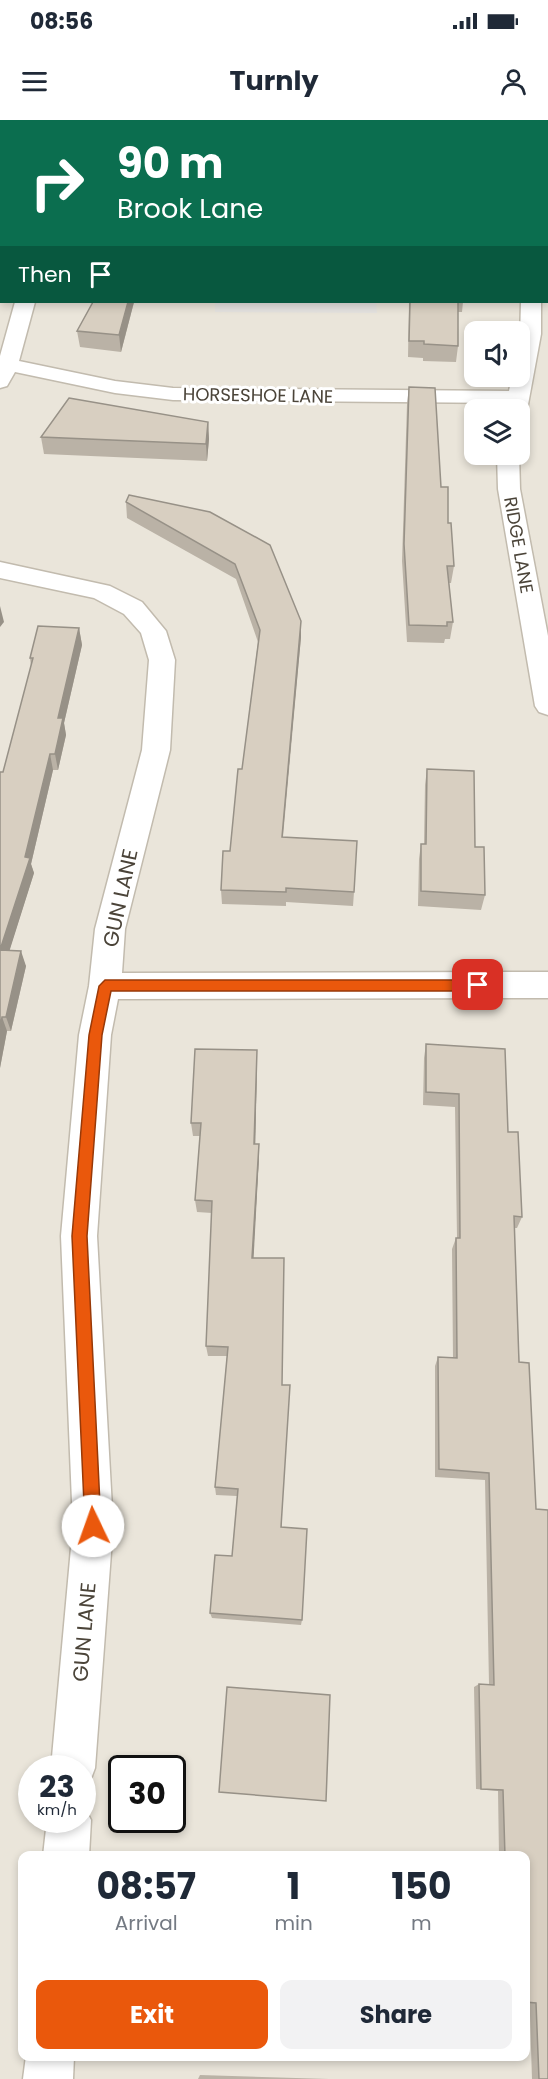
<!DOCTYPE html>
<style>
:root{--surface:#fff;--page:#f2f2f3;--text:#1f2937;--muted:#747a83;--accent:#ea580c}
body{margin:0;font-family:Poppins,sans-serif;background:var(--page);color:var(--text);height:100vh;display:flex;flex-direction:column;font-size:22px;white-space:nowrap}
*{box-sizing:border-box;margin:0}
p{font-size:20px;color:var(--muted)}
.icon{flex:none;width:33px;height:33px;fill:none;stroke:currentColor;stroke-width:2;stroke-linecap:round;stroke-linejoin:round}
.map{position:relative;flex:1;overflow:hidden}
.sheet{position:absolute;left:18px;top:1731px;width:512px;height:210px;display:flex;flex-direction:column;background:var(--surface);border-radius:12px;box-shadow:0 3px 9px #0003}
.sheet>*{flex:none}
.top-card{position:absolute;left:0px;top:0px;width:549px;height:183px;box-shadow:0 3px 9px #0003;background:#0b6e4f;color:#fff;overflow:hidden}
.buttons{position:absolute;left:464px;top:201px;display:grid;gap:12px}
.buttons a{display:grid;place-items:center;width:66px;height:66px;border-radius:12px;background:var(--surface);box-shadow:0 3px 9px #0003;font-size:30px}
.speed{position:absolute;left:18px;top:1635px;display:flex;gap:12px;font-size:30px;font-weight:700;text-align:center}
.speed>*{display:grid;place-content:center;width:78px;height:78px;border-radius:50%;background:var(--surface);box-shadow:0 3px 9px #0003;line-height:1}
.speed small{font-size:15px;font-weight:400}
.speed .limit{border:3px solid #111;border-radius:9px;background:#fff;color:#111}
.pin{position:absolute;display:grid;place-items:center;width:51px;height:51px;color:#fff;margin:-26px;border-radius:12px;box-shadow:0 3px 9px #0006}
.me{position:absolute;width:66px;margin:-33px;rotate:357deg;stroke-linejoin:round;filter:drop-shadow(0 0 4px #0008)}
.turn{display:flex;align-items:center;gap:21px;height:126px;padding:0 18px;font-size:27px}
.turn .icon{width:78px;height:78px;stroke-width:2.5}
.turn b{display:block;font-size:42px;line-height:51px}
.then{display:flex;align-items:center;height:57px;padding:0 18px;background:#0003;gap:12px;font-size:22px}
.eta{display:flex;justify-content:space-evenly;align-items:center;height:102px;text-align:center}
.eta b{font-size:36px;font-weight:700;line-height:42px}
.action{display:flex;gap:12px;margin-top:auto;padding:12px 18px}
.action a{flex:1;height:69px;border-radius:12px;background:var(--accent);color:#fff;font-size:24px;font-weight:700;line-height:69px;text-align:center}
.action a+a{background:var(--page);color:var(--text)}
.status{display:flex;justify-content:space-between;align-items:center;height:42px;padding:0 30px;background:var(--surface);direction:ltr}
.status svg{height:16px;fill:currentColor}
header{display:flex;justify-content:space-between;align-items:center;height:78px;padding:0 18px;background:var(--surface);font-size:27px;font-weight:700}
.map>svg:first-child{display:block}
.residential{fill:#eae5da;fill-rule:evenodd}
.parking{fill:#e5e3e0}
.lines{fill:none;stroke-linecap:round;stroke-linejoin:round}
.street-casing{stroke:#c2bbae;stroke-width:3}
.primary-casing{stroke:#e6c16a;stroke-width:3}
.street{fill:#fff;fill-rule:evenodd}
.primary{fill:#ffe39c;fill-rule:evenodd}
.wall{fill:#bab2a6}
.shaded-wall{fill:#979187}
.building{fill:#d8cfc1;stroke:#979187;stroke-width:1.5}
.route{fill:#ea580c;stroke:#983908;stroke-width:1.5}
.labels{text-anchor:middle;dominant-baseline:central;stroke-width:6;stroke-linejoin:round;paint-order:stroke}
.far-street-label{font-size:18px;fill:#4b4439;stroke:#fff}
.street-label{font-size:21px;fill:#4b4439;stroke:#fff}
</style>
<div class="status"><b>08:56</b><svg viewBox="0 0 49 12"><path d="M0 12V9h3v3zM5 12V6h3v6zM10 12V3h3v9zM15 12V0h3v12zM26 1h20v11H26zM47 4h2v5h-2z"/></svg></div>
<header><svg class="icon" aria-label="menu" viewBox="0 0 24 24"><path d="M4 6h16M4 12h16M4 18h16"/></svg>Turnly<svg class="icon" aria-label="person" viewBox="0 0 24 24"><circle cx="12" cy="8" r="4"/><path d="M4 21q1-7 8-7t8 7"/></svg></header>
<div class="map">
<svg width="548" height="1959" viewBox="0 0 548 1959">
<rect width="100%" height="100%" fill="#f6f3ec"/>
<g class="residential">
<polygon points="0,0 548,0 548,20 548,2 2,2 1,17"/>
<path d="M0 62 2 182H548V62V1959H0ZM474 212H519V256H474ZM474 290H519V334H474ZM32 1648H82V1700H32ZM122 1648H172V1700H122ZM22 1736H525V1936H22Z"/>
</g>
<polygon class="parking" points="215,182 376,182 377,193 215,192"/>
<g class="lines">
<defs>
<g id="street">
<rect x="0" y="129" width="2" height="12"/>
<polygon points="15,182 35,182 19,241 115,261 173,268 509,271 512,256 519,256 521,182 541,182 541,214 527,290 524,295 519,296 519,290 505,290 507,283 173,280 115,273 15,252 7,266 0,268 0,236"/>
<polygon points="497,334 519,334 520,369 548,516 548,595 539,592 535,586 498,369"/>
<polygon points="0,442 110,466 142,482 166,511 175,540 170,630 125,809 122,853 548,852 548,878 118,879 111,915 97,1116 113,1406 95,1648 89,1664 82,1666 82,1648 51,1648 73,1406 61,1116 79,915 89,866 95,809 142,630 149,540 141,513 124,494 94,478 0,458"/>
<polygon points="82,1683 91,1700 89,1736 43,1736 47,1700 82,1700"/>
<polygon points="26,1936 74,1936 73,1959 23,1959"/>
</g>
<g id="primary">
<rect x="0" y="20" width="2" height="10"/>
<rect x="0" y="46" width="2" height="10"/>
</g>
</defs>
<use href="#street" class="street-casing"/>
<use href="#primary" class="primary-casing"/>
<use href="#street" class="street"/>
<use href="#primary" class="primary"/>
</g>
<g class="wall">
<polygon points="93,182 134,182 121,232 80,227 77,211"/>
<polygon points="409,182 463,182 462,192 458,192 458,226 456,242 423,241 423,238 408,237"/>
<polygon points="409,267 441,367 448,403 454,446 451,463 449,463 453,502 450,519 445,519 444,523 407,522 402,441 407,284"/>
<polygon points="208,302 209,319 207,341 44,334 41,317"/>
<polygon points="126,382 210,392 301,501 301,517 283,717 354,772 353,786 286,782 286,786 222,784 221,770 230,731 242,649 258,522 236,459 127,398"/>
<polygon points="79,508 82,525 64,603 66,615 58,650 53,650 31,744 34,753 9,831 26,846 11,911 7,911 0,948 3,652 31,546 30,538"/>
<polygon points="427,649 475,727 485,775 481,790 418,786 419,739 421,724 424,724 425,665"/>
<polygon points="426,924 508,1012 522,1097 517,1108 514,1108 548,1959 532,1959 525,1736 499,1736 498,1671 476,1669 474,1567 479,1564 489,1564 485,1360 435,1357 435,1246 438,1237 453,1238 452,1129 456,1118 457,1118 455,987 423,985 424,938"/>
<polygon points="257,944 255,1024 259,1024 259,1037 253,1138 282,1407 302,1500 301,1505 212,1498 210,1493 232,1436 237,1376 216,1375 215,1367 227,1236 208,1236 206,1226 212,1093 197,1092 195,1080 200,1016 193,1016 191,1003"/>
<polygon points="200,1955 329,1959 198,1959"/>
</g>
<g class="shaded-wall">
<polygon points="128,182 134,182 121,232 119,215"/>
<polygon points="208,302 209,319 207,341 206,324"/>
<polygon points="0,486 4,502 0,507"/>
<polygon points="301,501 301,517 281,731 282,717"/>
<polygon points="79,508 82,525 64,603 66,615 58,650 55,634 58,598"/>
<polygon points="50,634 53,650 31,744 34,753 5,845 0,830 25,737"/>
<polygon points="21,831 26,846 11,911 6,897"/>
<polygon points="2,897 7,911 0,948 0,909"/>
<polygon points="257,930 257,944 255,1037 254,1024"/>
<polygon points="259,1024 259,1037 253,1149 252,1138"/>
</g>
<g class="building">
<polygon points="93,182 128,182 119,215 77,211"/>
<polygon points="410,182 458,182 458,226 424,224 424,221 409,221"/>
<polygon points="409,267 435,268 441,367 448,367 448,403 451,403 454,446 447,446 453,502 447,502 447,506 409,505 404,424"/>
<polygon points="69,278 208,302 206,324 41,317"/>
<polygon points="129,375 210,392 270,425 301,501 282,717 357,721 354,772 286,768 286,772 221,770 223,731 230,731 238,649 242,649 260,510 235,444 126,382"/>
<polygon points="38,506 79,508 58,598 63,598 55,634 50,634 25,737 30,738 0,830 21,831 6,897 2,897 0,909 0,652 3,652 33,538 30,538"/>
<polygon points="427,649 474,651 475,727 484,727 485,775 421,771 421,724 426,724"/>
<polygon points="426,924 505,929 508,1012 518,1012 522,1097 514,1096 519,1242 529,1243 536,1389 548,1390 548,1959 539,1959 536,1883 525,1882 525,1736 505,1736 503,1670 481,1669 479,1564 494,1565 489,1353 439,1349 438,1237 457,1238 456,1118 460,1118 459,974 426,972"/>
<polygon points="195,929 257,930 254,1024 259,1024 252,1138 284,1138 282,1265 290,1265 281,1407 307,1409 302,1500 210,1493 215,1435 232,1436 238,1369 215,1367 228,1227 206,1226 212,1081 195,1080 201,1003 191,1003"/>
<polygon points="227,1567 330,1575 326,1681 219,1672"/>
</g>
<polygon class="route" points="105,860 478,860 484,865 478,871 111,871 102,915 87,1116 101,1406 99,1412 93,1414 87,1412 85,1406 72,1116 89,915 99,866"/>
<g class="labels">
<g class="far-street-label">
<text transform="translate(258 275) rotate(1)">HORSESHOE LANE</text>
<text transform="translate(519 425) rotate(80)">RIDGE LANE</text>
</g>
<g class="street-label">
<text transform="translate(120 778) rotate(-78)">GUN LANE</text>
<text transform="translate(84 1512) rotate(-85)">GUN LANE</text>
</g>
</g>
</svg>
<div class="buttons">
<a><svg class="icon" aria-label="sound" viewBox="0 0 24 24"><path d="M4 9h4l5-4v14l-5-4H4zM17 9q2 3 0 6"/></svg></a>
<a><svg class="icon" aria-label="layers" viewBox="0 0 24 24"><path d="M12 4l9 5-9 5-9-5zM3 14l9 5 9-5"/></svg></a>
</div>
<div class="speed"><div>23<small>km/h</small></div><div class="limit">30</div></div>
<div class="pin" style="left:478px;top:865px;background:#d93025"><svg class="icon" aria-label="arrive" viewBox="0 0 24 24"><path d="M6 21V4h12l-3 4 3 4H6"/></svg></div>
<svg class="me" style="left:93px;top:1406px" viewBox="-20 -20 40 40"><circle r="19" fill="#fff"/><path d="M0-13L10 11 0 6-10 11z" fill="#ea580c"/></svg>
<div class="top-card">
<div class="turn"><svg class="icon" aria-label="right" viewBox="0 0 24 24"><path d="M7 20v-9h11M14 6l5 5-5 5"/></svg><div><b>90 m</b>Brook Lane</div></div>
<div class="then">Then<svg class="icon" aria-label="arrive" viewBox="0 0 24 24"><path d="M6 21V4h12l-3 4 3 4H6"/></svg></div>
</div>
<section class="sheet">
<div class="eta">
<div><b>08:57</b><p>Arrival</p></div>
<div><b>1</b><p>min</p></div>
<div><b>150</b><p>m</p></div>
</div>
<div class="action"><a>Exit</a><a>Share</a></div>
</section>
</div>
